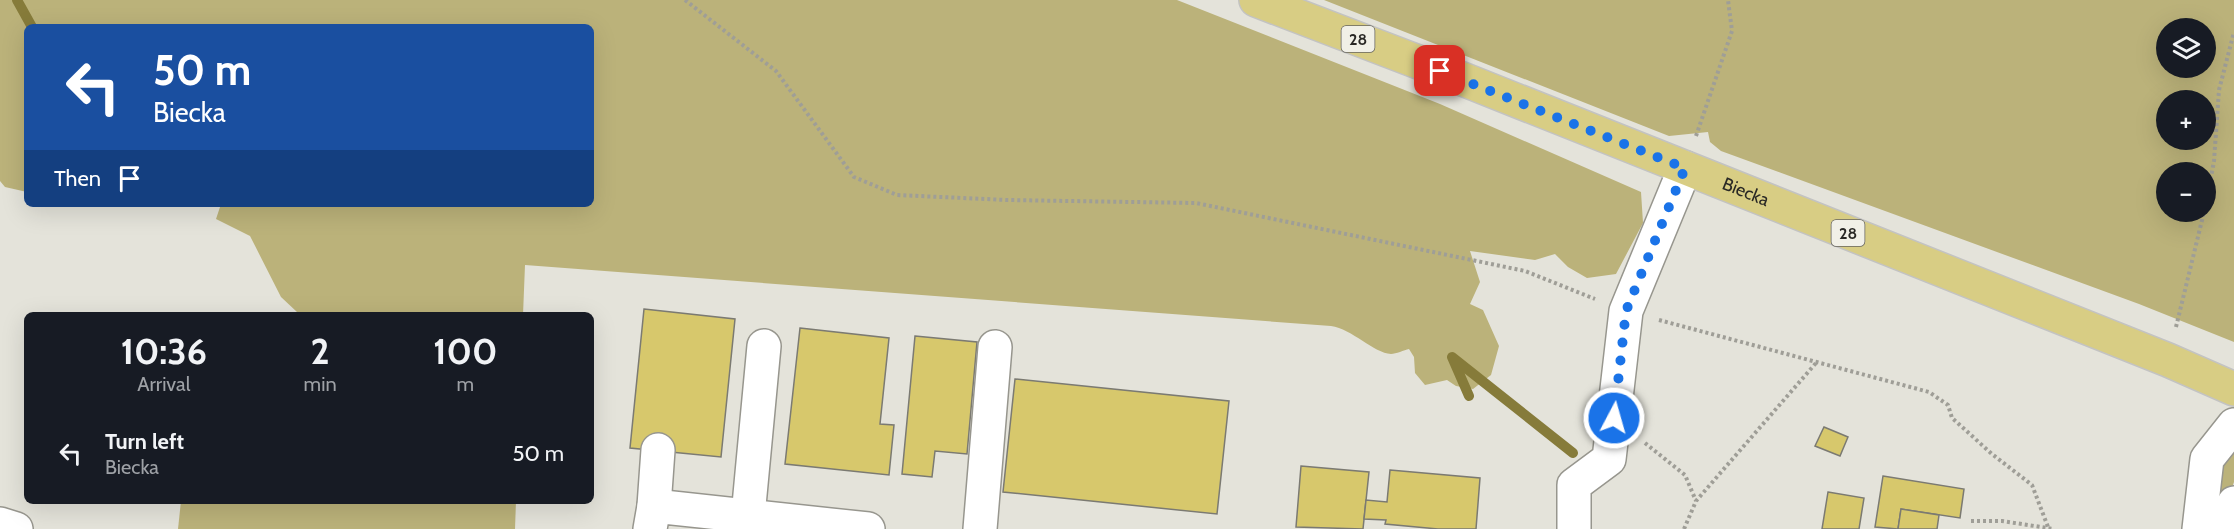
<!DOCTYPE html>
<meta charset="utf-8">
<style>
:root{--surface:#171b24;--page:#242831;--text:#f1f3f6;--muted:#9ea1a6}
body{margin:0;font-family:Cabin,sans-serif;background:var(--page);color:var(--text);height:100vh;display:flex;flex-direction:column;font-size:22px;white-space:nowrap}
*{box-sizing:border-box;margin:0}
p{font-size:20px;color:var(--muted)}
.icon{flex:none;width:33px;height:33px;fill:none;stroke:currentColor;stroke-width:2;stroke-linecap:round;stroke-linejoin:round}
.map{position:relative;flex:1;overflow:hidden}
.side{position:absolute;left:24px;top:312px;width:570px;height:192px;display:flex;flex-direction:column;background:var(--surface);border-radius:9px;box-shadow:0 6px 24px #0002}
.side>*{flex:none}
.guide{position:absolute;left:24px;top:24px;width:570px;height:183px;border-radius:9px;box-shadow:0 6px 24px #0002;background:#1a4fa0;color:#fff;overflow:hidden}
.tools{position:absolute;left:2156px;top:18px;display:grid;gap:12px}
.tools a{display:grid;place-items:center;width:60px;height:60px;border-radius:50%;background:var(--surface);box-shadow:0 6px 24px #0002;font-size:30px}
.pin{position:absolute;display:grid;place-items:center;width:51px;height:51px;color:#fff;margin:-26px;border-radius:12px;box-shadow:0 3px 9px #0006}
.me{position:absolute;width:66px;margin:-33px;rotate:6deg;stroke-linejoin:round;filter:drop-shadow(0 0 4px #0008)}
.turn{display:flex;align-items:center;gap:21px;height:126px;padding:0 30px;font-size:27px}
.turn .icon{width:78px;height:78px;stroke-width:2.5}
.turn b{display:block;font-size:42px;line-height:51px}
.then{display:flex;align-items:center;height:57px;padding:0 30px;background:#0003;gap:12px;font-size:22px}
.eta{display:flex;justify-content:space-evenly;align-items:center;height:102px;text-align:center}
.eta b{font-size:36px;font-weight:700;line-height:42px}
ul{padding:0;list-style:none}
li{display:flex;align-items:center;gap:18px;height:78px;padding:0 30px}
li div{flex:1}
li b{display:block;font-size:22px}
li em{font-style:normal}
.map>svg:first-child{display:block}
.green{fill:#bbb27a;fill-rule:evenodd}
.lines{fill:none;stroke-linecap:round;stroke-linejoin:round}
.stream{stroke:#867b3a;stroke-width:10}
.building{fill:#d7c86c;stroke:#7b7a72;stroke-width:1.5}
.minor-casing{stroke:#97968e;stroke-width:36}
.major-casing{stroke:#c3c3c2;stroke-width:36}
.path{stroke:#9f9e97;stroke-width:4;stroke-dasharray:3 3;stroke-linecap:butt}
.minor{stroke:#fff;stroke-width:33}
.major{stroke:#d8cd84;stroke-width:33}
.route{stroke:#1a73e8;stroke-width:10;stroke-dasharray:0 18}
.labels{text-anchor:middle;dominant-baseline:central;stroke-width:6;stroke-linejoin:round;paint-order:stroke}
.shield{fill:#f1f0e7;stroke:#65645f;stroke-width:1.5}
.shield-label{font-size:16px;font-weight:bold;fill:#292825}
.street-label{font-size:18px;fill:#292825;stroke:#f1f0e7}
</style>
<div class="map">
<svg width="2234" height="529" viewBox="0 0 2234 529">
<rect width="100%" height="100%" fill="#e4e3da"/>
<g class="green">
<path d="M0 0H1177L1440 104 1641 192 1643 223 1616 274 1587 278 1568 267 1555 254 1535 260 1470 251 1480 282 1470 304 1483 310 1499 346 1491 375 1473 389 1456 386 1447 380 1425 385 1415 373 1414 357 1409 349C1404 350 1396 354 1391 354 1374 353 1352 329 1331 326L525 265 523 315H296L297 312 281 297 250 236 216 219 221 204H591V27H27V192L5 187 0 181Z"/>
<path d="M1324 0H2234V342L2139 304 1721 151 1710 142 1708 132 1669 136ZM2166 28H2205V68H2166ZM2166 100H2205V140H2166ZM2166 172H2205V212H2166Z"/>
<polygon points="2234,436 2234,482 2216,529 2211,475"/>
<polygon points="181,501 516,501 515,529 178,529"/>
</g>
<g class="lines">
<g class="stream">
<polyline points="17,0 32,27"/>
<polyline points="1469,396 1452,357 1573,453"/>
</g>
</g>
<g class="building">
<polygon points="644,309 735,319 721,457 630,448"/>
<polygon points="800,328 889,338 880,424 894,425 889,475 785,464"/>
<polygon points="915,336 977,342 967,454 935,451 932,477 902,474"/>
<polygon points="1015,379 1229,401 1217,514 1003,492"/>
<polygon points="1824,427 1848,437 1840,456 1815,446"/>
<polygon points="1301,466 1369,472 1363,529 1296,527"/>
<polygon points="1390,470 1480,478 1476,529 1438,529 1385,524 1386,520 1364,519 1366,500 1387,502"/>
<polygon points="1883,476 1964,489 1960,518 1901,509 1898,529 1875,527"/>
<polygon points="1828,492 1864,498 1859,529 1822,529"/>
<polygon points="1901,509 1939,515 1937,529 1898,529"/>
</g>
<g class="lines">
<defs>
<g id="minor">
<polyline points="654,506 658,450"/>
<polyline points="748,516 764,346"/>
<polyline points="0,524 16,529"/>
<polyline points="650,529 654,506 868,529"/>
<polyline points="980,529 995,347"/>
<polyline points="1574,529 1574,485 1609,459 1626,311 1685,168"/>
<polyline points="2199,529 2207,459 2234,425"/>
<polyline points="2224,529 2234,503"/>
</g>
<g id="major">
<path id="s1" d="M1256 0 1460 78 2168 360 2234 389"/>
</g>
</defs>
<use href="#minor" class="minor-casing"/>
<use href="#major" class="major-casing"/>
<g class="path">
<polyline points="685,0 776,71 854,177 897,195 1007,200 1196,203 1525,271 1595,299"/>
<polyline points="1696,136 1732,31 1728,0"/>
<polyline points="2205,209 2214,161 2219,90 2234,32"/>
<polyline points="1659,320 1929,392 1948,405 1952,418 1992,454 2032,485 2048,527"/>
<polyline points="2176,327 2204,212"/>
<polyline points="1645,443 1685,475 1696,501"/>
<polyline points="1971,521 2002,521 2054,529"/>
<polyline points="1684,529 1696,501 1816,363"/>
</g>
<use href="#minor" class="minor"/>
<use href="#major" class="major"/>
</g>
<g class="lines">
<polyline class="route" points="1440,71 1685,168 1626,311 1614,418"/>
</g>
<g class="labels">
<g class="shield">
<rect x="1341.5" y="26" width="33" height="26" rx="4.5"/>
<rect x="1831.5" y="220" width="33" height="26" rx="4.5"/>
</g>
<g class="shield-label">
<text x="1358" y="39">28</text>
<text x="1848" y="233">28</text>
</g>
<g class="street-label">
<text stroke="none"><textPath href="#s1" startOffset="526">Biecka</textPath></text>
</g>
</g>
</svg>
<div class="tools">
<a><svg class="icon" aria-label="layers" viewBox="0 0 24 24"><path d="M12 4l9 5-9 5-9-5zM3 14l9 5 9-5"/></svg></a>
<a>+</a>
<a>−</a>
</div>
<div class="pin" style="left:1440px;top:71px;background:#d93025"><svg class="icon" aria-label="arrive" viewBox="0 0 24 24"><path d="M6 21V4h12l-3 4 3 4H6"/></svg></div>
<svg class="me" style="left:1614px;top:418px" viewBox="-20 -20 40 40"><circle r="17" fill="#1a73e8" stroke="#fff" stroke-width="3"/><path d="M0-11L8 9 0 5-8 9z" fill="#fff"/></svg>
<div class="guide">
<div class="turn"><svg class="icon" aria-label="left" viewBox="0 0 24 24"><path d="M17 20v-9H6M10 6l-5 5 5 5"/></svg><div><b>50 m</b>Biecka</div></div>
<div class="then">Then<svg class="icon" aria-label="arrive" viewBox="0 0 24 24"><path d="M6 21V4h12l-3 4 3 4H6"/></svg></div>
</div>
<section class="side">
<div class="eta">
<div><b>10:36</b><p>Arrival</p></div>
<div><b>2</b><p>min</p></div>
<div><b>100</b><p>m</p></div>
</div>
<ul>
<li><svg class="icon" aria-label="left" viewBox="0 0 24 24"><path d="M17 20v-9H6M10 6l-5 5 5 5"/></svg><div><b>Turn left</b><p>Biecka</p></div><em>50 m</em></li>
</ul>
</section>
</div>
